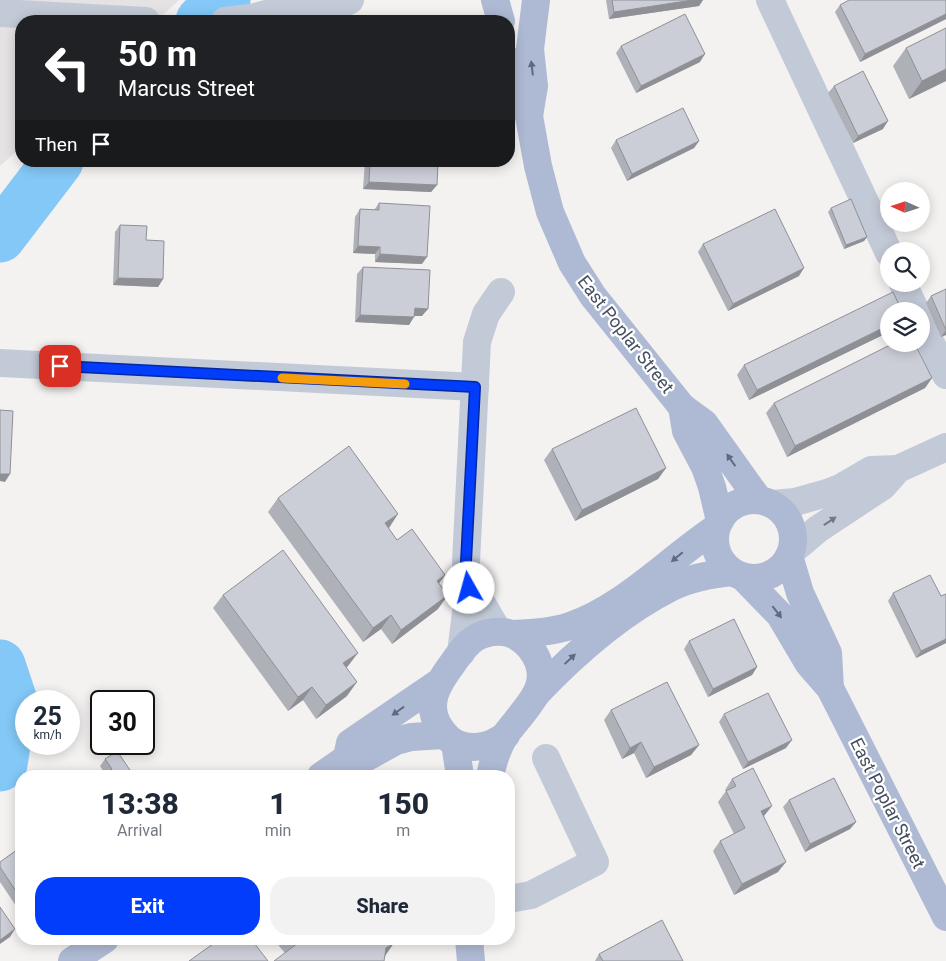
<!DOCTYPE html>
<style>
:root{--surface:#fff;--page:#f2f2f3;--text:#1f2937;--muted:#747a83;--accent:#033dfc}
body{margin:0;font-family:Roboto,sans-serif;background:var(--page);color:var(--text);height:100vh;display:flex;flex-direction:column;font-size:19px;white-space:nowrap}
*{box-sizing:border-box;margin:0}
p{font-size:16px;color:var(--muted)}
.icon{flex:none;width:28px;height:28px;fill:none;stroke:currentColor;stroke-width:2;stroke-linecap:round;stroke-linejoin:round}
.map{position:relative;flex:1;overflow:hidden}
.drawer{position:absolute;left:15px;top:770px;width:500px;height:175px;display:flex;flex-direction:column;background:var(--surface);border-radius:20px;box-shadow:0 2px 12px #0003}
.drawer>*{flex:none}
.top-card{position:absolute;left:15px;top:15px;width:500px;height:152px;border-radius:20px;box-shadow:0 2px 12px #0003;background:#202124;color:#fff;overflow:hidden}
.needle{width:32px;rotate:273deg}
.buttons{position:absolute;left:880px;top:182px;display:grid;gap:10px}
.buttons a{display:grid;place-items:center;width:50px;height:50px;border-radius:50%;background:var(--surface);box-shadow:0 2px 12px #0003;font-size:25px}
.speed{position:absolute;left:15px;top:690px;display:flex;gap:10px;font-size:25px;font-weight:700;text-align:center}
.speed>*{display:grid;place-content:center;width:65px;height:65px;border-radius:50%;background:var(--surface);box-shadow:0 2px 12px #0003;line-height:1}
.speed small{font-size:12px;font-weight:400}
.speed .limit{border:2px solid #111;border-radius:8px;background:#fff;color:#111}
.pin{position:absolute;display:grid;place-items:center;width:42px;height:42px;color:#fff;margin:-21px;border-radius:10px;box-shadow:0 2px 8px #0006}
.me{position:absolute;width:55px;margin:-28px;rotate:353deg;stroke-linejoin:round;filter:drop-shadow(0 0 4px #0008)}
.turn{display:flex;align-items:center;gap:18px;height:105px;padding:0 20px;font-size:22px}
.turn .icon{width:65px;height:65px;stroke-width:2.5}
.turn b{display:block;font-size:35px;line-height:42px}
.then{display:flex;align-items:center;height:48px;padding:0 20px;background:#0003;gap:10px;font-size:19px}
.eta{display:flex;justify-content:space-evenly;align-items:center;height:85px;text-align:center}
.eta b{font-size:30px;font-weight:800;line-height:35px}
.primary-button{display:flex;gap:10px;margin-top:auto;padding:10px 20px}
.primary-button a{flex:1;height:58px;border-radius:20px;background:var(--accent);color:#fff;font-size:20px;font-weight:800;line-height:58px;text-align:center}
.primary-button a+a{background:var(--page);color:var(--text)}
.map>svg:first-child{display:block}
.education{fill:#e5e2e3}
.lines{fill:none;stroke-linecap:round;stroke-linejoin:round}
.river{stroke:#83c8f7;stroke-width:51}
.minor{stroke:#c3cad7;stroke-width:28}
.major{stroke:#aeb9d3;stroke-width:28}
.wall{fill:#afb1b9}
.shaded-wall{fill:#8f9096}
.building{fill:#ccced7;stroke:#8f9096}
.oneway{fill:#606a7e}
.oneway2{fill:#727a8a}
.route-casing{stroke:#0228a4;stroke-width:12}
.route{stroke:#033dfc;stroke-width:9}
.slow{stroke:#f59e0b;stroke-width:9}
.labels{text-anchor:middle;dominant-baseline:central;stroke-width:4.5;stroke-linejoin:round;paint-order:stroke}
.street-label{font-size:18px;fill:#464f61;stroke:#fff}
</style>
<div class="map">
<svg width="946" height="961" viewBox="0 0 946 961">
<rect width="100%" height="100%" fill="#f4f1f1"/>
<polygon class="education" points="0,0 179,0 156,21 21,21 21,147 0,166"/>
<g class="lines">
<g class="river">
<polyline points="201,21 225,0"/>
<polyline points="0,237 58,161"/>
<polyline points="0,665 12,701 2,764 0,766"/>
</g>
<g class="minor">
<polyline points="770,0 889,253"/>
<polyline points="0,13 146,21"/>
<polyline points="225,21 251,18 312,2 341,5 350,0"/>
<polyline points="903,284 916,311"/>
<polyline points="921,322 946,375"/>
<polyline points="0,363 475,387"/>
<polyline points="772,504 795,502 827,493 840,488 871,470 898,469"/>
<polyline points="792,551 818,529 883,486 898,469 946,447"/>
<polyline points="469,588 477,595 498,631"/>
<polyline points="461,653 469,588 466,562 477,342 486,314 501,292"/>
<polyline points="509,899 531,895 595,862 546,758"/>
</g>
<g class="major">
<polyline points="495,0 501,21"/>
<polyline points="509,60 514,89 529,116 538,166 550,212 572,263 593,296 682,407 704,423 759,500"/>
<polyline points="529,116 534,86 530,49 536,0"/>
<polyline points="682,407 686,431 705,467 712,487 720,521"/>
<circle cx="754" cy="539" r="39"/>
<polyline points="789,556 800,593 828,653 830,688"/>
<polyline points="743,577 780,615 809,664 830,688 946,917"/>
<path d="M513 634C532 633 552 632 570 626 625 607 669 559 716 528"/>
<path d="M536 694C576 652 620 613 672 587 690 578 712 574 732 572"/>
<polyline points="455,743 460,776"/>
<polyline points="347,758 350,743 438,683"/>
<polyline points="321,776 347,758 367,757 396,741 411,737 444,735"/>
<path d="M490 776C493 762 498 746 506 734 516 721 528 708 536 694 548 672 536 648 516 636 502 628 481 632 470 642 463 648 458 656 453 663 438 683 424 704 440 728 445 736 451 742 460 745 477 750 491 746 506 735"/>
<polyline points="469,939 471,961"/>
<polyline points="72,961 105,939"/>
</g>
</g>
<g class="wall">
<polygon points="606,0 703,0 699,6 609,19"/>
<polygon points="946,0 946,19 860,62 835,12 840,5"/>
<polygon points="946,28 946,81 909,99 893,66 906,48"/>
<polygon points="621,46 700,62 636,93 616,53"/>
<polygon points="834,86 883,129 853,143 828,93"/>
<polygon points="616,140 699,141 694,148 627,181 611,148"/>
<polygon points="365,161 438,161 437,185 431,192 363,189"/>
<polygon points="379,203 422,264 375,262 375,254 353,253 355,217 360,209 374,210"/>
<polygon points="831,208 867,237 864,241 844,249 828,212"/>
<polygon points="120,225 146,240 163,279 158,287 113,285 115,232"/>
<polygon points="703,244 799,276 728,311 698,252"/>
<polygon points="363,267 422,316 414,316 409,325 355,322 357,274"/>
<polygon points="946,289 946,335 941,337 926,303 931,296"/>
<polygon points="889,311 889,332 749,400 737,375 744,365"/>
<polygon points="932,378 925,388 787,457 766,413 774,403"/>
<polygon points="552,449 666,468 658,479 575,521 544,460"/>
<polygon points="278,498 388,528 397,540 445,575 439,583 438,609 392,644 381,629 363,642 268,512"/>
<polygon points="893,593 941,596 946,594 946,643 916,658 888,601"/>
<polygon points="223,595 348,666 346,668 347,696 316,719 303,700 288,711 213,608"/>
<polygon points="689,641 757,667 752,675 708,697 684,649"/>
<polygon points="611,710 699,745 691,755 646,778 634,753 622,759 604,720"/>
<polygon points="724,714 786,748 743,769 719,722"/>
<polygon points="105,759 134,776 105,774 100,766"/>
<polygon points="732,779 764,816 778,872 734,895 713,851 720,841 734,834 718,802 726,791 725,790"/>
<polygon points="789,800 856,822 850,829 805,852 783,807"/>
<polygon points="21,847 21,907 18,909 0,882 0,862"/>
<polygon points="273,939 392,939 385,956 285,953"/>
<polygon points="599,954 683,961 595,961"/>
</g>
<g class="shaded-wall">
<polygon points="693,0 703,0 699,6 609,19 614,12"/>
<polygon points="946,14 946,19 860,62 865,54"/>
<polygon points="705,54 700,62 636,93 641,86"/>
<polygon points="946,69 946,81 909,99 922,81"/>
<polygon points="888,121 883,129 853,143 858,136"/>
<polygon points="699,141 694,148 627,181 632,174"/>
<polygon points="369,182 437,185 431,192 363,189"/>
<polygon points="867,237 864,241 844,249 846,245"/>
<polygon points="358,246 380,247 375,254 353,253"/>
<polygon points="380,254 427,257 422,264 375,262"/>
<polygon points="804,268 799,276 728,311 733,304"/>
<polygon points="118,278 163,279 158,287 113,285"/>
<polygon points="415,308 428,309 422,316 410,316"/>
<polygon points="360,315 414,317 409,325 355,322"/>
<polygon points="889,325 889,332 749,400 757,390"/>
<polygon points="946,330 946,335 941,337"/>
<polygon points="932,378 925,388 787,457 795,446"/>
<polygon points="666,468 658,479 575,521 582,510"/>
<polygon points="0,474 10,474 5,482 0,481"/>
<polygon points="398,514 389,528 375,537 385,523"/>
<polygon points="445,575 435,589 437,581"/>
<polygon points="448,595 438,609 392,644 401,630"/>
<polygon points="391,615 381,629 363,642 373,628"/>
<polygon points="946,639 946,643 916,658 921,651"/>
<polygon points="358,653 348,666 333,677 343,663"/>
<polygon points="757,667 752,675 708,697 713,689"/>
<polygon points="357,682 347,696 316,719 326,705"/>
<polygon points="312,687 303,700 288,711 298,697"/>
<polygon points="792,740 786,748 743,769 748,762"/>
<polygon points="641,742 634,753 622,759 630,748"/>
<polygon points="699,745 691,755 646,778 654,767"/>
<polygon points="772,806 764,816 753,821 761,811"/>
<polygon points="856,822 850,829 805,852 810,844"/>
<polygon points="786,862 778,872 734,895 742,884"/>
<polygon points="15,929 10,937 0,944 0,940"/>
<polygon points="394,943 385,956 386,948"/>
</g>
<g class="building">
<polygon points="612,0 693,0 614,12"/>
<polygon points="849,0 946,0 946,14 865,54 840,5"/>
<polygon points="685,14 705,54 641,86 621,46"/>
<polygon points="946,28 946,69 922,81 906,48"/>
<polygon points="863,71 888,121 858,136 834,86"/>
<polygon points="683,108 699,141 632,174 616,140"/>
<polygon points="370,161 438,161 437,185 369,182"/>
<polygon points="851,199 867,237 846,245 831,208"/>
<polygon points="379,203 430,206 427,257 380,254 380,247 358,246 360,209 379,210"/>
<polygon points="775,209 804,268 733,304 703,244"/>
<polygon points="120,225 147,226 146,240 164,241 163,279 118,278"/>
<polygon points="363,267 430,270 428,309 415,308 414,317 360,315"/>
<polygon points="946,289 946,330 931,296"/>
<polygon points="893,292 902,311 889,311 889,325 757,390 744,365"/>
<polygon points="892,344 915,344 932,378 795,446 774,403"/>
<polygon points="636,408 666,468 582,510 552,449"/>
<polygon points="0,410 13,411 10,474 0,474"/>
<polygon points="349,446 398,514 385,523 397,540 412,529 445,575 437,581 448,595 401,630 391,615 373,628 278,498"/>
<polygon points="283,550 358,653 343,663 357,682 326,705 312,687 298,697 223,595"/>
<polygon points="930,575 941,596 946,594 946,639 921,651 893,593"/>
<polygon points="734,619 757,667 713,689 689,641"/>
<polygon points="667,682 699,745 654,767 641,742 630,748 611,710"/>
<polygon points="768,693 792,740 748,762 724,714"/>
<polygon points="117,751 134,776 101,776 112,769 105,759"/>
<polygon points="753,768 772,806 761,811 786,862 742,884 720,841 745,828 726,791 736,786 732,779"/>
<polygon points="834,778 856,822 810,844 789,800"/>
<polygon points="21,847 21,899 0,867 0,862"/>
<polygon points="0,907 15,929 0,940"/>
<polygon points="662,920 683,961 603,961 599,954"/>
<polygon points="220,939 251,939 268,961 189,961"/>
<polygon points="294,939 392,939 394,943 386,948 384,961 274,961 298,943"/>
</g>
<defs><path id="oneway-solid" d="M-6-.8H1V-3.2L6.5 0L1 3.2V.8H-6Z" transform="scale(1.25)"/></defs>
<g class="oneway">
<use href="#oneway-solid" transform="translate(532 68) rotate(-97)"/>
<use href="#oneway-solid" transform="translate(731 460) rotate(-125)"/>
<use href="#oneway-solid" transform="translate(677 557) rotate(140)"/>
<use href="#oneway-solid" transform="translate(777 612) rotate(52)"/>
<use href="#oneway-solid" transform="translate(570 659) rotate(-43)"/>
<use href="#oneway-solid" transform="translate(398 711) rotate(144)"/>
</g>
<use class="oneway2" href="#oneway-solid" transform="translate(830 521) rotate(-34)"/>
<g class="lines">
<defs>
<polyline id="route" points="60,366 475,387 466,562 469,588"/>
</defs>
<use href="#route" class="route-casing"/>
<use href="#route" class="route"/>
<polyline class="slow" points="282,378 405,384"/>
</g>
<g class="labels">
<g class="street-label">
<text transform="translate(626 334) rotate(52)">East Poplar Street</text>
<text transform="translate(888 803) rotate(63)">East Poplar Street</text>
</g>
</g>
</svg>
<div class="buttons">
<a><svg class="needle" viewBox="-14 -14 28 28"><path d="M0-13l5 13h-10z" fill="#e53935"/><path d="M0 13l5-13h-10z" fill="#747a83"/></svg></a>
<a><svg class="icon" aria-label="search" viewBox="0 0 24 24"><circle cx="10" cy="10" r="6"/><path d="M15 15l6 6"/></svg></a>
<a><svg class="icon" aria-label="layers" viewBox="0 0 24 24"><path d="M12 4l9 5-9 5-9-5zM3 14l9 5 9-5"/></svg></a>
</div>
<div class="speed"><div>25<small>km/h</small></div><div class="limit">30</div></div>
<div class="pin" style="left:60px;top:366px;background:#d93025"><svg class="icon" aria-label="arrive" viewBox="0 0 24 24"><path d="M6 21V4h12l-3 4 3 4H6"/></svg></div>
<svg class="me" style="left:469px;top:588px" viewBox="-20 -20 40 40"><circle r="19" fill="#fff"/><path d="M0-13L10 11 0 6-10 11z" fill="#033dfc"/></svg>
<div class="top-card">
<div class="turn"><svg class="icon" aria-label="left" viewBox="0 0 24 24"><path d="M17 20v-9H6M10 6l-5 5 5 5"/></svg><div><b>50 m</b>Marcus Street</div></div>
<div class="then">Then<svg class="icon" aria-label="arrive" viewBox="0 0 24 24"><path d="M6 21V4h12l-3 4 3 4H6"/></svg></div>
</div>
<section class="drawer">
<div class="eta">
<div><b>13:38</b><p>Arrival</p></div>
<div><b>1</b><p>min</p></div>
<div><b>150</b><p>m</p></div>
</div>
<div class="primary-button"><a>Exit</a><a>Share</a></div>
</section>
</div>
